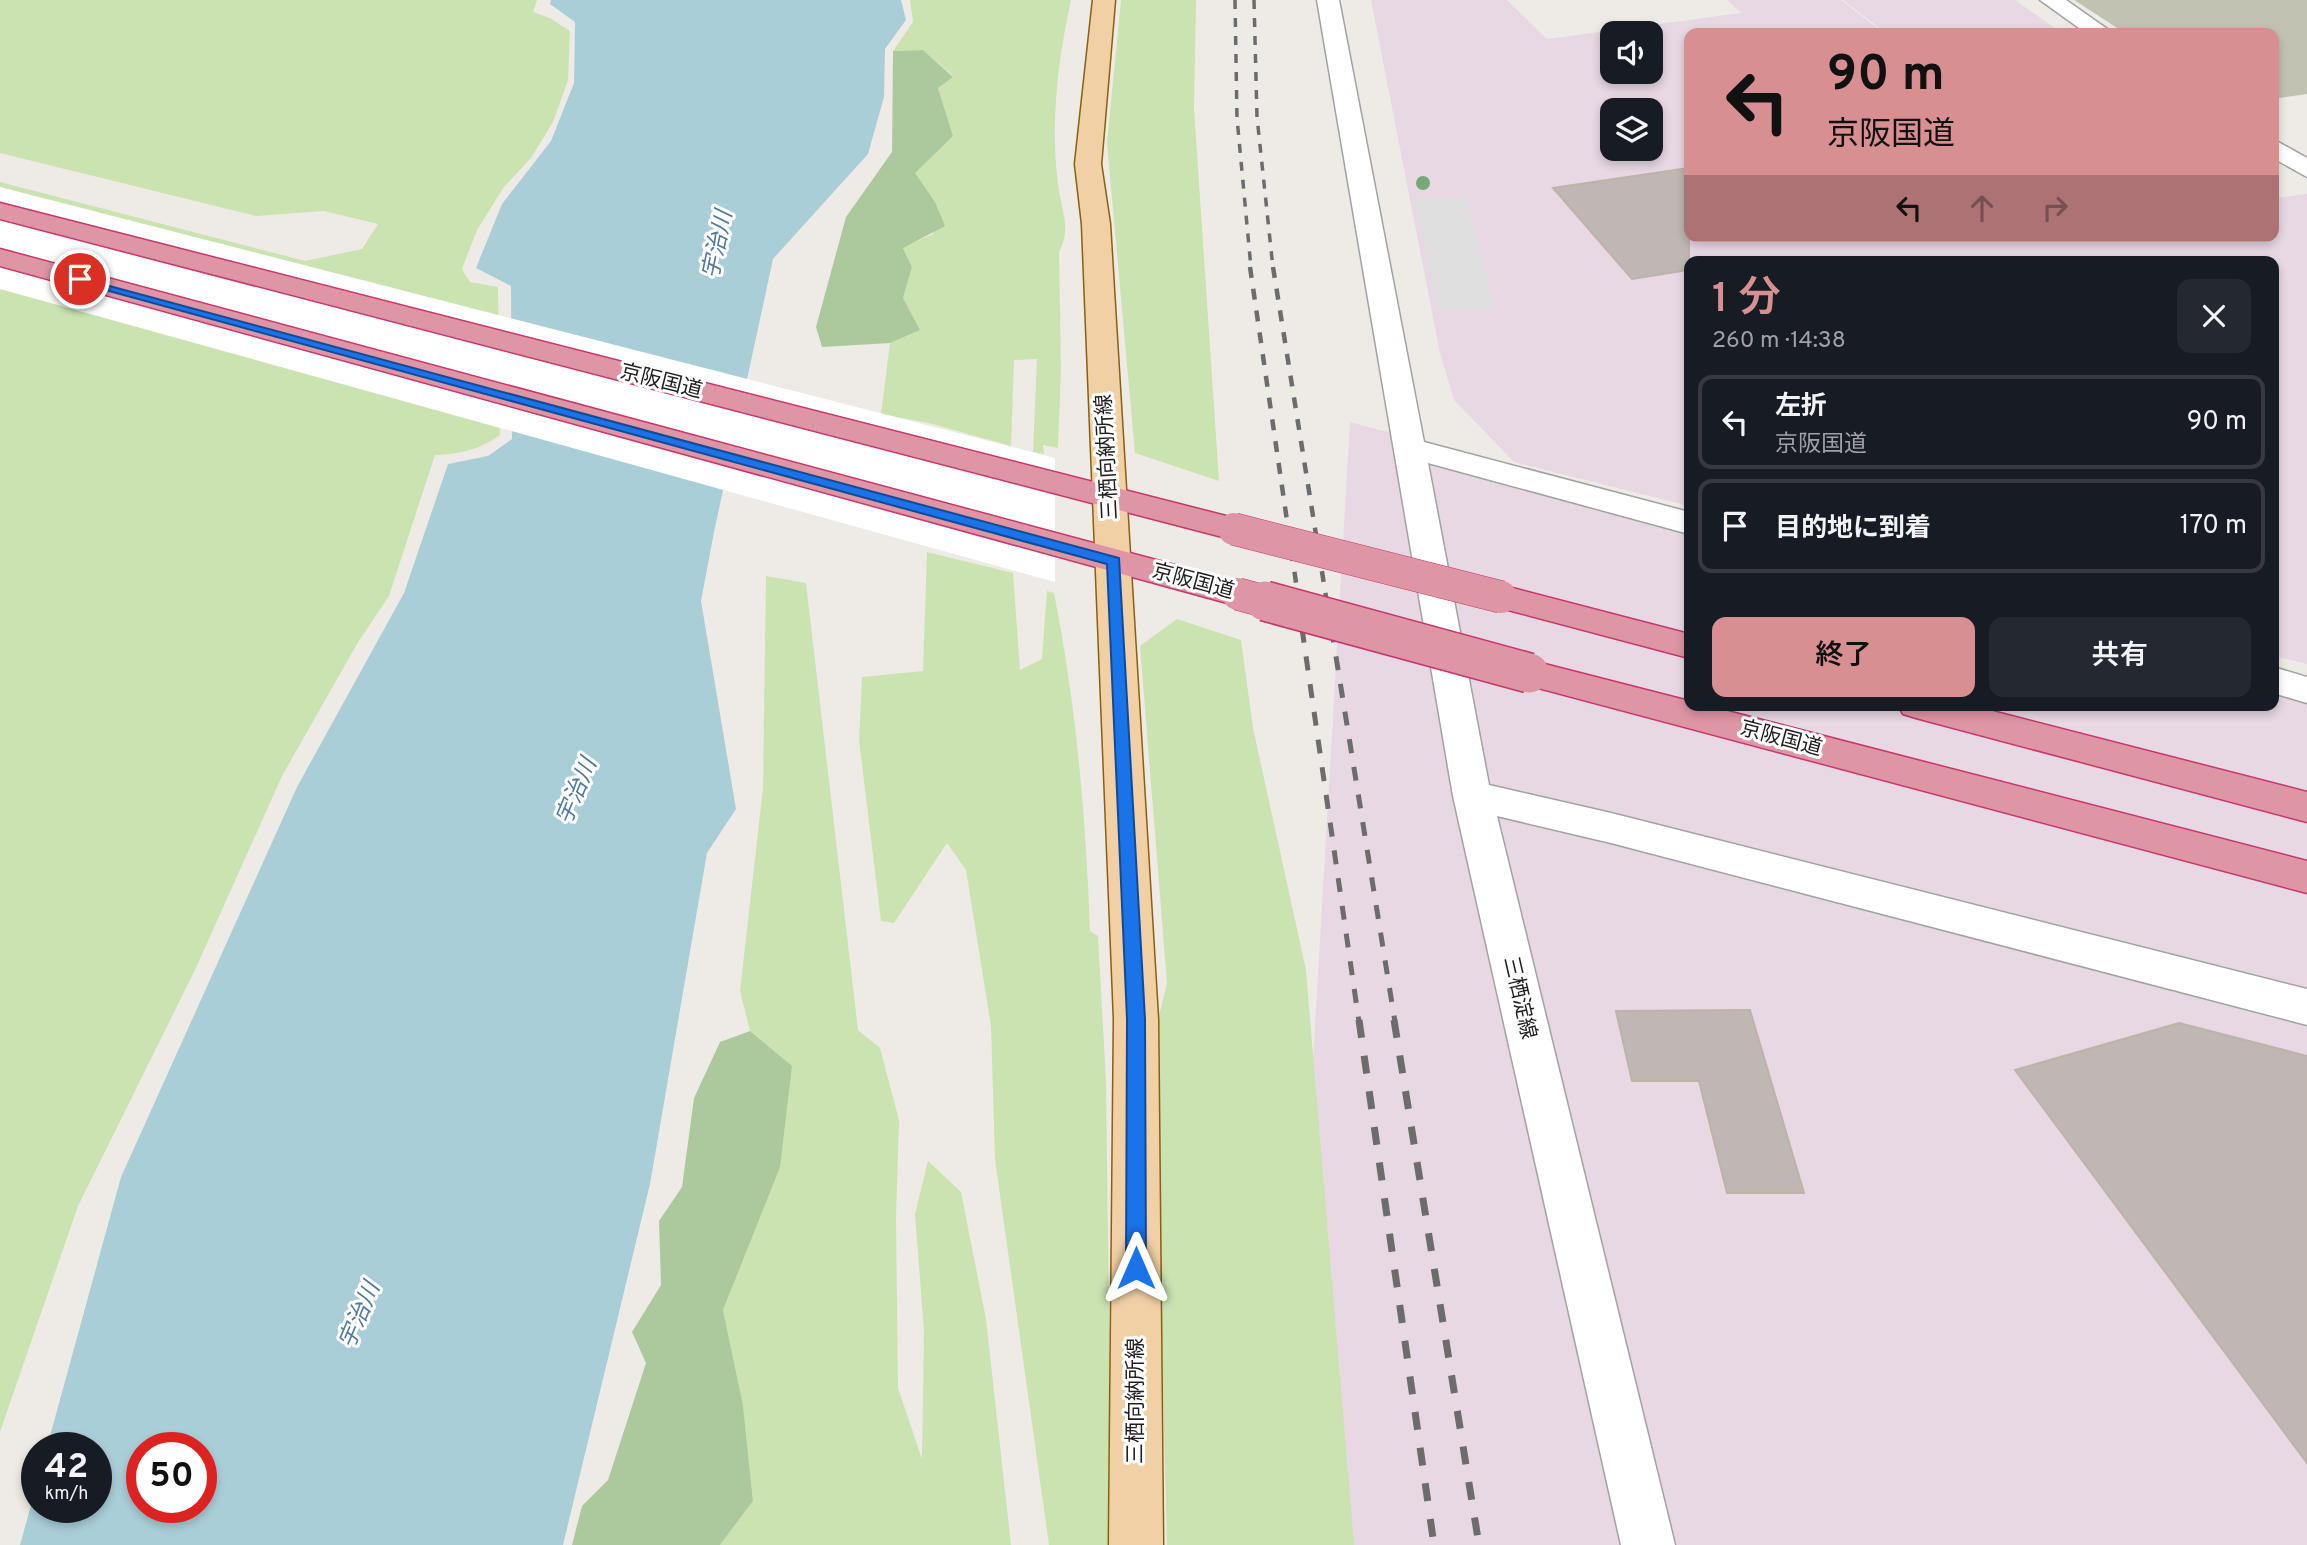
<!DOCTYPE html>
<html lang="ja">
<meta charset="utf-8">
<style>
:root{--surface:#171b24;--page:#242831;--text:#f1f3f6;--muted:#9ea1a6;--line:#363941;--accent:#d88f92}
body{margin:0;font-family:Overpass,"Noto Sans JP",sans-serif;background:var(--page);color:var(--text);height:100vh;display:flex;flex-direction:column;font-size:26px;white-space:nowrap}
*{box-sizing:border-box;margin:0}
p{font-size:23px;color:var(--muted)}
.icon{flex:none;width:38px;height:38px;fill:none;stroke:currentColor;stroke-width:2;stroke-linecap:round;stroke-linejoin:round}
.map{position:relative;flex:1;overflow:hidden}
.details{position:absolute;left:1684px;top:256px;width:595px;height:455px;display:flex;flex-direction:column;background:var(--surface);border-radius:14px;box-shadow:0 4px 10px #0003}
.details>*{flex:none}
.banner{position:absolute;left:1684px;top:28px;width:595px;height:214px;border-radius:14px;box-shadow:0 4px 10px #0003;background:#d88f92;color:#111;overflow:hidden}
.tools{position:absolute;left:1600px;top:21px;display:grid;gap:14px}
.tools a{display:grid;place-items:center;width:63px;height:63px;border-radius:14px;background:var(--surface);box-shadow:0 4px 10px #0003;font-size:35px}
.speed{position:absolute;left:21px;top:1432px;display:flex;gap:14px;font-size:35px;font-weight:700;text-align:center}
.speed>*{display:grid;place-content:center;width:91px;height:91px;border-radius:50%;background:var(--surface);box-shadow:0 4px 10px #0003;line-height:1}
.speed small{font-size:18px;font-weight:400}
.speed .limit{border:10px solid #d22;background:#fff;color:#111}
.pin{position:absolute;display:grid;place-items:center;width:60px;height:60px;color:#fff;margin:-30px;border:4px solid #fff;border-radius:50%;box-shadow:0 2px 7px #0007}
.me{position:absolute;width:77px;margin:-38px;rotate:0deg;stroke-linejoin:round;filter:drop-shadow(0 0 5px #0008)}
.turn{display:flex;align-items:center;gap:24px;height:147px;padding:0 28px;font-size:32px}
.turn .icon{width:91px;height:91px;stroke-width:2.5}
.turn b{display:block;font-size:49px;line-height:60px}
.lanes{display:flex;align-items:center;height:66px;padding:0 28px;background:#0003;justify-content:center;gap:35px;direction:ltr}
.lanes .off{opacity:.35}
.round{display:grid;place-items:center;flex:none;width:74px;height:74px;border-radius:14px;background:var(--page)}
.overview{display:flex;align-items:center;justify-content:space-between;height:119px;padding:0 28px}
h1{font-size:42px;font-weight:600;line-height:52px;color:var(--accent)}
.button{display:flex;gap:14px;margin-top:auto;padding:14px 28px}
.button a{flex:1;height:80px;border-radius:14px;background:var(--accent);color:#111;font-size:28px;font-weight:600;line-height:80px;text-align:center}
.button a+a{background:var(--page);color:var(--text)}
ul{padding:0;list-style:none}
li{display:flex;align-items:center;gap:21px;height:94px;margin:0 14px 10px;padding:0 14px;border:4px solid var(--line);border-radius:14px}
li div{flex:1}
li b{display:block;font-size:26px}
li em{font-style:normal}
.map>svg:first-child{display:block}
.industrial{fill:#e7d8e4;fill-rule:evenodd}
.construction{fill:#c2c2b2}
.grass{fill:#cae3b1}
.forest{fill:#acc99e}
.parking{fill:#dedede}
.water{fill:#aaced8;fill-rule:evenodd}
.pier{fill:#fff}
.building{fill:#beb7b3;stroke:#bfb2a9;stroke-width:2}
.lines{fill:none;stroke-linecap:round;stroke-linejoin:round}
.minor-casing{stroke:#a2a2a2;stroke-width:3}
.major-casing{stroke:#8a5f0f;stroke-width:3}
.highway-casing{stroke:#c9366b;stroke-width:3}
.minor{fill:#fff;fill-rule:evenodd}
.major{fill:#f2d0a6;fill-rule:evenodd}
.highway{fill:#de95a4;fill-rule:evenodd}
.rail-far3{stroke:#6c6c6c;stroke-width:3.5;stroke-dasharray:9 9;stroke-linecap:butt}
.rail-far2{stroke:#6c6c6c;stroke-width:4.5;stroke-dasharray:11 11;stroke-linecap:butt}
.rail-far1{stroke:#6c6c6c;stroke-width:5;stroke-dasharray:14 14;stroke-linecap:butt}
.rail{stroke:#6c6c6c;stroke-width:7;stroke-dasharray:18 18;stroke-linecap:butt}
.highway-bridge-far1-casing{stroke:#c9366b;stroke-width:33;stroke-linecap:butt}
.highway-bridge-casing{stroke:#c9366b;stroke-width:42;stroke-linecap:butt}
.highway-bridge-far1{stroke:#de95a4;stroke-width:32}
.highway-bridge{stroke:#de95a4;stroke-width:39}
.tree{fill:#78a877}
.route{fill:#1a73e8;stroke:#114b97;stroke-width:2}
.labels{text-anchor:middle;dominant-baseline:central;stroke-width:6;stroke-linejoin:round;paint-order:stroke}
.street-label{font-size:21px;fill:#1e1e1e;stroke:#fff}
.water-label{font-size:23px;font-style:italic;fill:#51799e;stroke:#fff}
</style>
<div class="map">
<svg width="2307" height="1545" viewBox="0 0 2307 1545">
<rect width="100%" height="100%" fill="#eeebe6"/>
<g class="industrial">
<path d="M1371 0H1507L1547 39 1741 13 1727 0H1841L1884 33H1689V236H2273V198L2307 194V664L2273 656V261H1689V506L1514 462 1454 400 1440 353ZM1612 33H1650V72H1612ZM1612 110H1650V149H1612Z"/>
<polygon points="1843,0 2015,0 2059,31 1886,33"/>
<polygon points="1350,422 1689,512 1689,705 2273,705 2273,668 2307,677 2307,1545 1285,1545"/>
</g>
<polygon class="construction" points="2074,0 2307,0 2307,94 2273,99 2273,33 2125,33"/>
<g class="grass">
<path d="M0 0H537L533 12 550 18 570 31 568 80 553 122 531 158 504 187 477 230 462 269 470 282 498 287 500 435C479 450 460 454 435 455L389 596 357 644 282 776 195 970 78 1206 0 1432V182L305 261 362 249 378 224 324 211 256 216 0 153Z"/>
<path d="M910 0H1071C1058 60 1050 123 1058 184 1061 210 1072 228 1059 252L1061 368 1058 448 1043 445 1044 454 1033 452 1037 359 1014 360 1011 446 929 423 881 414 890 343 920 330 903 298 912 267 903 247 933 234 935 202 914 173 953 136 938 88 953 76 923 50 893 51 913 22Z"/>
<polygon points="1121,0 1196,0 1194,108 1219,481 1135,453 1107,143"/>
<path d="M927 552 1013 573 1020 670 1042 659 1047 591 1054 593C1076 703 1086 818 1090 931L1098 936 1106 1081 1112 1545H1049L995 1159 991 1026 966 870 947 843 894 923 881 921 859 740 862 677 923 671Z"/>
<polygon points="766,576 806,583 858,1030 880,1048 899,1120 896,1218 898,1388 922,1459 924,1331 915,1214 928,1161 961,1192 986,1319 1011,1545 720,1545 753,1501 743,1405 723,1310 744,1255 791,1066 750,1031 740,991 763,788"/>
<polygon points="1177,619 1241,640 1253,728 1306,970 1354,1545 1167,1545 1154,1036 1167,983 1140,646"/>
</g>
<g class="forest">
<polygon points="923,50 953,77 938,88 953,136 915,173 935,202 945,226 903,248 912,267 903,298 920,330 890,343 822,347 816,327 846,217 892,152 893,51"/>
<polygon points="750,1031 792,1066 780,1167 723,1310 743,1405 753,1501 720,1545 572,1545 582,1506 608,1480 646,1363 632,1332 661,1285 659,1221 682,1187 694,1098 720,1042"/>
</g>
<polygon class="parking" points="1414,198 1466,198 1495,308 1439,309"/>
<path class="water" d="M551 0H901L906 20 885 49 884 97 868 154 773 259 714 532 701 601 736 809 707 853 650 1184 563 1545H20L37 1484V1507H96V1447H47L121 1177 297 787 404 593 448 464 488 456 512 439 511 286 476 268 502 204 551 141 574 83 575 22 550 4ZM142 1447H201V1507H142Z"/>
<polygon class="pier" points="0,187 1055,458 1055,582 0,289"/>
<g class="building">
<polygon points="1689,168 1689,270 1632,279 1553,188"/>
<polygon points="1750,1010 1804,1193 1727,1193 1699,1081 1632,1081 1616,1011"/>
<polygon points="2179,1023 2307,1056 2307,1463 2015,1070"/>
</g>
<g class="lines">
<defs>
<g id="minor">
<polygon points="1317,0 1339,0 1424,442 1689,512 1689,534 1428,463 1489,785 1611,813 2307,989 2307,1025 1611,843 1497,816 1675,1545 1621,1545 1453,796"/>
<polygon points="2040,0 2066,0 2113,33 2086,33"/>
<polygon points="2273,139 2307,158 2307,177 2273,158"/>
<polygon points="2273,667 2307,677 2307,703 2273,693"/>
</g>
<polygon id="major" points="1093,0 1115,0 1101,164 1110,224 1158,1019 1163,1545 1109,1545 1114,1019 1082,224 1075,164"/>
<g id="highway">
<polygon points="0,203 1234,518 1246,521 1251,529 1246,537 1234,540 0,219"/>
<polygon points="0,249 1238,582 1250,586 1255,594 1250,602 1238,606 0,266"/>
<polygon points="1501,585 1689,634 1689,658 1489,605 1484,597 1489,589"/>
<polygon points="1529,660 1689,701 1689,705 1704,705 2307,861 2307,893 1516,682 1511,673 1516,664"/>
<polygon points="1898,705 1969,705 2307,792 2307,822 1916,718 1903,714"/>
</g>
</defs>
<use href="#minor" class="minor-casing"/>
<use href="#major" class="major-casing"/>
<use href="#highway" class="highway-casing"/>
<use href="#minor" class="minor"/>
<use href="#major" class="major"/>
<use href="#highway" class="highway"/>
<g class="rail-far3">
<polyline points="1235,0 1237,118 1251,268"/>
<polyline points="1254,0 1257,117 1273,268"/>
</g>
<g class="rail-far2">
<polyline points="1250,267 1299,603"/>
<polyline points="1273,267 1327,603"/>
</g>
<g class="rail-far1">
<polyline points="1298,601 1359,1022"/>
<polyline points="1327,601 1395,1022"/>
</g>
<g class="rail">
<polyline points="1359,1020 1434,1545"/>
<polyline points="1394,1020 1479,1545"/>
</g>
<defs>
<g id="highway-bridge-far1">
<polyline points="1234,529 1501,597"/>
<polyline points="1238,594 1271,603"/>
</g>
<polyline id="highway-bridge" points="1265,601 1529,673"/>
</defs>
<use href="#highway-bridge-far1" class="highway-bridge-far1-casing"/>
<use href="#highway-bridge" class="highway-bridge-casing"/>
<use href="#highway-bridge-far1" class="highway-bridge-far1"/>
<use href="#highway-bridge" class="highway-bridge"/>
</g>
<circle class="tree" cx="1423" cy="183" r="7"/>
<polygon class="route" points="76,277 1119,558 1145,1019 1146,1268 1143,1275 1136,1278 1129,1275 1126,1268 1127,1019 1107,564 76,282"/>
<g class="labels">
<g class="street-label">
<text transform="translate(661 382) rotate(14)">京阪国道</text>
<text transform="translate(1108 457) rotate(-93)">三栖向納所線</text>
<text transform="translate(1193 582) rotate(15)">京阪国道</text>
<text transform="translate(1781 739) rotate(15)">京阪国道</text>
<text transform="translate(1519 998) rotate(77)">三栖淀線</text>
<text transform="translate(1136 1401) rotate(-90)">三栖向納所線</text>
</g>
<g class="water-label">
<text transform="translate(719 245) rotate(-78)">宇治川</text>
<text transform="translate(578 792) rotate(-67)">宇治川</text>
<text transform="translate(361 1316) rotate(-67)">宇治川</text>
</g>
</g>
</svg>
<div class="tools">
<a><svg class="icon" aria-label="sound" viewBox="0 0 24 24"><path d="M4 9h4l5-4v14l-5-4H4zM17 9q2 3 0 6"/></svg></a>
<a><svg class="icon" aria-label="layers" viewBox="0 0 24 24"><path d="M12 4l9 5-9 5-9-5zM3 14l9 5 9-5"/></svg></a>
</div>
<div class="speed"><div>42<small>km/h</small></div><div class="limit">50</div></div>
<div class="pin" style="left:80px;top:279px;background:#d93025"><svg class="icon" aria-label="arrive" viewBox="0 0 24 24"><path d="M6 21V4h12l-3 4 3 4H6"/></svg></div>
<svg class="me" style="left:1136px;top:1268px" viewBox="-20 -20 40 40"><path d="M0-17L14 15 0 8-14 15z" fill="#1a73e8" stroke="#fff" stroke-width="4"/></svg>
<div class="banner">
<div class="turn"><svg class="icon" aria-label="left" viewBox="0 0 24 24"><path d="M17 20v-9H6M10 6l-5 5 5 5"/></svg><div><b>90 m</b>京阪国道</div></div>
<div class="lanes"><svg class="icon" aria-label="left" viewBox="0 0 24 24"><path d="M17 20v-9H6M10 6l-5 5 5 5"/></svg><svg class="icon off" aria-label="ahead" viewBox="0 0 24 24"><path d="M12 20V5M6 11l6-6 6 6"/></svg><svg class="icon off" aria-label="right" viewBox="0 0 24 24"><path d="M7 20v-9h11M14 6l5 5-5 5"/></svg></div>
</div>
<section class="details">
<div class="overview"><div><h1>1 分</h1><p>260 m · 14:38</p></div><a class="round"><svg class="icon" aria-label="close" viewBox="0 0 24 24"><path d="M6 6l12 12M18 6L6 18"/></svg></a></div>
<ul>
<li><svg class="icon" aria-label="left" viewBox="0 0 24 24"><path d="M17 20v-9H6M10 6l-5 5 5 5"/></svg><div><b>左折</b><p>京阪国道</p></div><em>90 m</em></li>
<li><svg class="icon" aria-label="arrive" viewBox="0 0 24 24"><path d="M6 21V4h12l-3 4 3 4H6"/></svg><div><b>目的地に到着</b></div><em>170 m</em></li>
</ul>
<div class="button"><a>終了</a><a>共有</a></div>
</section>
</div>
